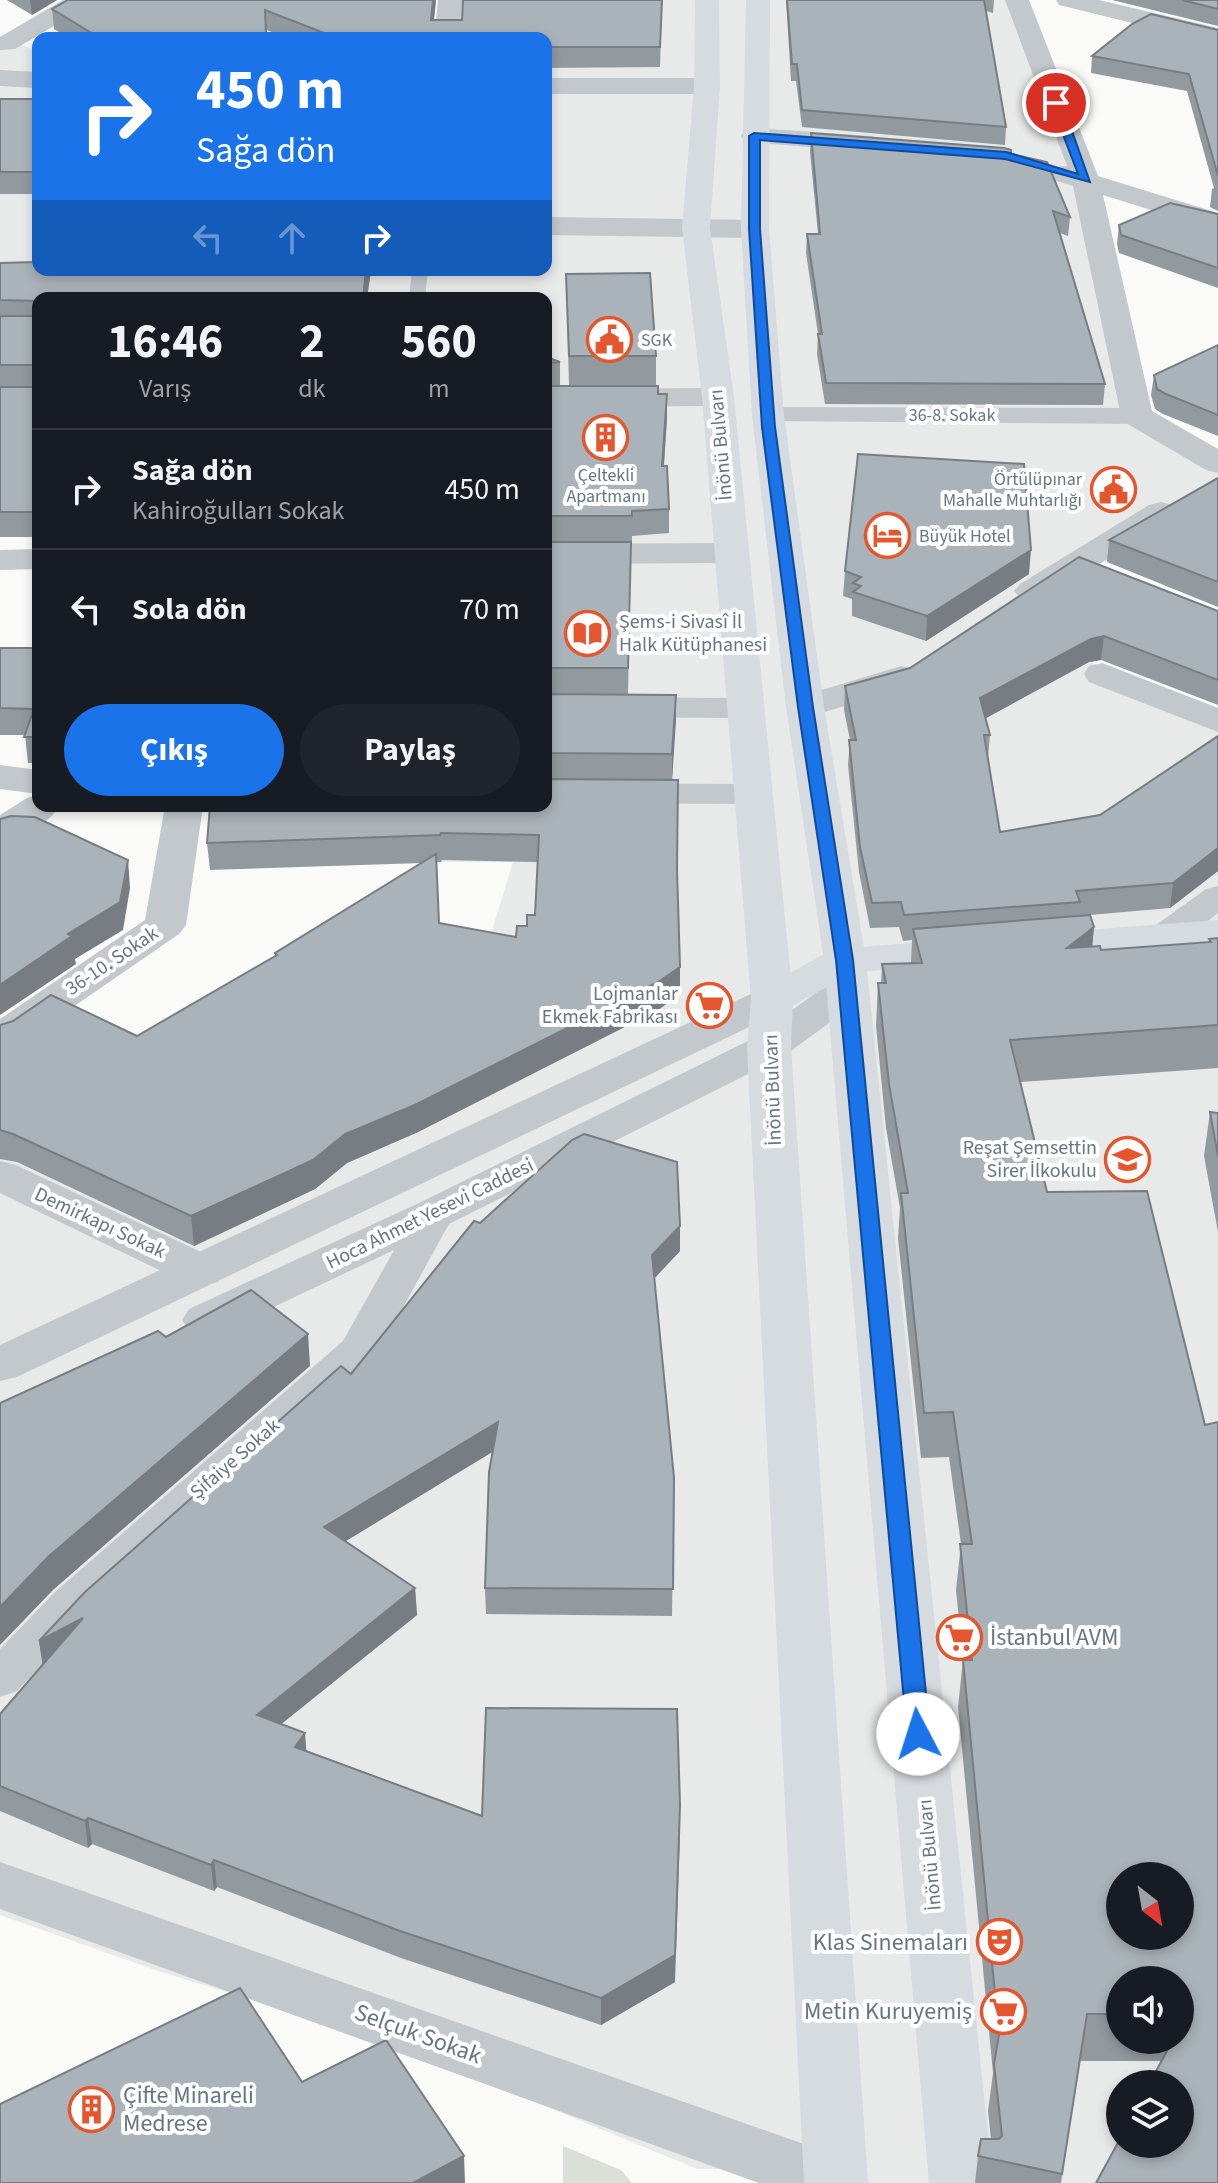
<!DOCTYPE html>
<html lang="tr">
<meta charset="utf-8">
<style>
:root{--surface:#171b24;--page:#20242c;--text:#f1f3f6;--muted:#9ea1a6;--line:#363941;--accent:#1a73e8}
body{margin:0;font-family:"Source Sans 3",sans-serif;background:var(--page);color:var(--text);height:100vh;display:flex;flex-direction:column;font-size:30px;white-space:nowrap}
*{box-sizing:border-box;margin:0}
p{font-size:26px;color:var(--muted)}
.icon{flex:none;width:44px;height:44px;fill:none;stroke:currentColor;stroke-width:2;stroke-linecap:round;stroke-linejoin:round}
.map{position:relative;flex:1;overflow:hidden}
.panel{position:absolute;left:32px;top:292px;width:520px;height:520px;display:flex;flex-direction:column;background:var(--surface);border-radius:16px;box-shadow:0 4px 12px #0003}
.panel>*{flex:none}
.top-card{position:absolute;left:32px;top:32px;width:520px;height:244px;border-radius:16px;box-shadow:0 4px 12px #0003;background:#1a73e8;color:#fff;overflow:hidden}
.needle{width:52px;rotate:149deg}
.controls{position:absolute;left:1106px;top:1862px;display:grid;gap:16px}
.controls a{display:grid;place-items:center;width:88px;height:88px;border-radius:50%;background:var(--surface);box-shadow:0 4px 12px #0003;font-size:40px}
.pin{position:absolute;display:grid;place-items:center;width:68px;height:68px;color:#fff;margin:-34px;border:4px solid #fff;border-radius:50%;box-shadow:0 2px 8px #0007}
.me{position:absolute;width:88px;margin:-44px;rotate:355deg;stroke-linejoin:round;filter:drop-shadow(0 0 6px #0008)}
.turn{display:flex;align-items:center;gap:28px;height:168px;padding:0 32px;font-size:36px}
.turn .icon{width:104px;height:104px;stroke-width:2.5}
.turn b{display:block;font-size:56px;line-height:68px}
.lanes{display:flex;align-items:center;height:76px;padding:0 32px;background:#0003;justify-content:center;gap:40px;direction:ltr}
.lanes .off{opacity:.35}
.eta{display:flex;justify-content:space-evenly;align-items:center;height:136px;text-align:center}
.eta b{font-size:48px;font-weight:700;line-height:56px}
.action{display:flex;gap:16px;margin-top:auto;padding:16px 32px}
.action a{flex:1;height:92px;border-radius:48px;background:var(--accent);color:#fff;font-size:32px;font-weight:700;line-height:92px;text-align:center}
.action a+a{background:var(--page);color:var(--text)}
ul{padding:0;list-style:none}
li{display:flex;align-items:center;gap:24px;height:120px;padding:0 32px;border-top:2px solid var(--line)}
li div{flex:1}
li b{display:block;font-size:30px}
li em{font-style:normal}
.map>svg:first-child{display:block}
.built{fill:#e8e9e9;fill-rule:evenodd}
.green{fill:#dadfd7}
.lines{fill:none;stroke-linecap:round;stroke-linejoin:round}
.service{fill:#c3c8cc;fill-rule:evenodd}
.pedestrian{fill:#c3c8cc;fill-rule:evenodd}
.minor{fill:#c3c8cc;fill-rule:evenodd}
.tertiary{fill:#c3c8cc;fill-rule:evenodd}
.secondary{fill:#d6dbdf;fill-rule:evenodd}
.primary{fill:#d6dbdf;fill-rule:evenodd}
.wall{fill:#929a9f;fill-rule:evenodd}
.shaded-wall{fill:#777d82}
.building{fill:#aab3b9;stroke:#777d82;stroke-width:2;fill-rule:evenodd}
.route{fill:#1a73e8;stroke:#114b97;stroke-width:2}
.labels{text-anchor:middle;dominant-baseline:central;stroke-width:8;stroke-linejoin:round;paint-order:stroke}
.far-poi-label{font-size:18px;fill:#657683;stroke:#fff;text-anchor:start}
.far-street-label{font-size:18px;fill:#657683;stroke:#fff}
.street-label{font-size:20px;fill:#657683;stroke:#fff}
.poi-label{font-size:20px;fill:#657683;stroke:#fff;text-anchor:end}
.near-poi-label{font-size:24px;fill:#657683;stroke:#fff;text-anchor:start}
.near-street-label{font-size:24px;fill:#657683;stroke:#fff}
</style>
<div class="map">
<svg width="1218" height="2183" viewBox="0 0 1218 2183">
<rect width="100%" height="100%" fill="#fafaf8"/>
<path class="built" d="M456 0H1013L1148 410 1218 450V481L998 625 1218 714V2183H804L752 2169H697L393 2043 158 1971 0 1915V1058L238 1104 486 950 513 862H413L546 806V298H38L0 408V37L38 51V270H546V38H452ZM1120 1876H1180V1936H1120ZM1120 1980H1180V2040H1120ZM1120 2084H1180V2144H1120Z"/>
<polygon class="green" points="563,2146 621,2170 632,2183 563,2183"/>
<g class="lines">
<polygon class="service" points="412,270 428,270 425,298 409,298"/>
<g class="pedestrian">
<polygon points="768,407 1137,408 1147,410 1151,416 1147,422 1137,424 758,421 754,415 758,409"/>
<polygon points="546,697 745,698 756,701 761,708 756,715 745,718 546,717"/>
<polygon points="546,783 752,784 764,787 769,794 764,801 752,804 546,803"/>
<path d="M1218 886V913C1198 928 1179 950 1152 944L1147 936 1152 928 1206 889Z"/>
<polygon points="435,1200 449,1204 455,1213 374,1360 87,1616 17,1691 0,1697 0,1649 55,1592 343,1341 415,1213 421,1204"/>
</g>
<g class="minor">
<polygon points="63,0 92,0 89,5 15,49 0,50 0,37"/>
<polygon points="438,0 462,0 460,38 434,38"/>
<polygon points="1005,0 1029,0 1098,176 1218,213 1218,231 1103,195 1152,411 1218,449 1218,473 1206,470 1126,423 1121,416 1073,186 1051,179 1047,173 1051,167 1067,166"/>
<polygon points="1056,0 1099,0 1218,28 1218,44 1059,5"/>
<polygon points="0,70 38,72 38,88 0,86"/>
<polygon points="546,78 707,78 716,81 720,86 716,91 707,94 546,94"/>
<polygon points="754,128 871,136 881,138 884,144 881,150 871,152 745,142 741,136 745,130"/>
<polygon points="546,217 755,220 765,223 769,229 765,235 755,238 546,235"/>
<polygon points="718,388 729,390 734,397 729,404 718,406 546,407 546,389"/>
<polygon points="1161,502 1173,505 1178,512 1173,519 1044,598 1032,602 1020,598 1014,591 1020,584 1149,505"/>
<polygon points="730,543 742,546 747,553 742,560 730,563 546,564 546,544"/>
<polygon points="38,549 38,569 0,570 0,550"/>
<polygon points="1102,663 1218,708 1218,732 1089,682 1084,674 1089,666"/>
<polygon points="901,666 914,669 919,677 914,685 805,718 792,715 786,707 792,699"/>
<polygon points="0,765 38,770 38,794 0,789"/>
<path d="M38 795V806H60C48 824 21 839 0 844V815L27 798Z"/>
<polygon points="165,806 203,806 186,925 179,934 15,1047 0,1051 0,1019 145,920"/>
<polygon points="0,1161 16,1165 218,1260 225,1271 218,1282 201,1286 184,1282 0,1193"/>
<polygon points="0,1862 858,2163 868,2183 759,2183 0,1909"/>
</g>
<g class="tertiary">
<polygon points="847,977 862,981 868,990 862,999 784,1056 451,1223 223,1331 206,1336 189,1331 182,1320 189,1309 419,1203 754,1038 832,981"/>
<polygon points="772,987 787,991 793,1000 787,1009 17,1377 0,1381 0,1345 757,991"/>
</g>
<polygon class="secondary" points="1218,920 1218,944 854,972 787,1009 772,1013 757,1009 751,1000 757,991 830,951 845,948"/>
<g class="primary">
<polygon points="695,0 719,0 720,86 710,228 734,397 793,1000 791,1047 868,2183 804,2183 747,1047 751,1000 702,397 682,228 694,86"/>
<polygon points="746,0 770,0 769,229 784,415 824,707 866,960 993,2183 929,2183 824,960 786,707 752,415 741,229"/>
</g>
</g>
<g class="wall">
<polygon points="7,0 57,0 32,15"/>
<polygon points="68,0 436,0 434,20 462,20 662,0 660,67 546,68 546,38 286,38 267,30 267,38 69,38 54,29 52,9"/>
<polygon points="786,0 994,0 993,13 986,11 1006,127 1005,145 802,127 796,81 791,81"/>
<polygon points="1112,0 1218,0 1218,26"/>
<polygon points="1218,30 1218,211 1210,207 1212,189 1214,188 1187,91 1091,73 1092,56"/>
<rect x="0" y="99" width="38" height="95"/>
<polygon points="811,133 1011,154 1070,217 1068,236 1060,233 1105,384 1103,405 825,404 817,354 818,334 806,253 807,234 818,234 810,152"/>
<polygon points="1218,214 1218,288 1119,253 1117,244 1119,225"/>
<polygon points="35,262 38,270 371,270 367,298 38,298 38,537 0,537 0,263"/>
<polygon points="566,274 656,356 656,385 569,386"/>
<polygon points="1218,345 1218,436 1163,414 1155,409 1151,395 1154,375"/>
<polygon points="546,357 560,362 560,386 658,394 667,418 664,466 669,509 669,533 632,536 632,541 546,541"/>
<polygon points="1218,478 1218,607 1107,562 1109,540"/>
<path d="M546 542H631L628 694 676 695 672 780 680 967V994L658 1010 418 1132 347 1163 315 1189 194 1246 17 1162 0 1159V1025L137 1036 275 956V953L422 863 210 870 207 843 546 806ZM442 860 538 862 535 915 527 926 516 937 439 923 437 862H441Z"/>
<polygon points="845,571 1029,574 926,641 852,616 852,599 843,596"/>
<path d="M1218 611V705L1101 660 1089 662 985 718 990 735 988 758 1000 832 1100 815 1218 736V871L1170 908 1078 916 1094 927 1092 946 1101 950 1209 942V939L1218 938V1068L1021 1082 1218 2183 1162 2061H1080L1061 2183H975L978 2156 991 2139 988 2111 993 2073 958 1707 963 1660 956 1590 961 1544 949 1457 921 1458 898 1238 900 1208 886 1128 876 1026 878 983H881L882 964 911 963 912 940 903 941 899 927 870 928 859 872 848 765 850 740 844 710 845 686ZM1120 1980H1180V2040H1120Z"/>
<polygon points="0,648 38,648 38,763 28,763 25,735 0,735"/>
<polygon points="1210,1112 1218,1113 1218,1232 1204,1156"/>
<polygon points="480,1223 680,1226 680,1251 654,1278 674,1478 672,1616 486,1614 485,1588 493,1451 346,1541 415,1588 417,1615 281,1724 307,1751 675,1982 601,2025 401,1958 217,1887 214,1891 92,1844 88,1848 0,1811 0,1714 43,1665 39,1641 351,1374"/>
</g>
<g class="shaded-wall">
<polygon points="30,0 57,0 32,15"/>
<polygon points="433,0 436,0 432,38 431,20"/>
<polygon points="366,270 371,270 367,298 363,298"/>
<polygon points="667,394 667,418 662,490 662,466"/>
<polygon points="1031,550 1029,574 926,641 927,616"/>
<polygon points="1104,636 1101,660 1089,662 979,722 980,698 1091,639"/>
<polygon points="676,695 676,721 672,781 672,754"/>
<polygon points="1218,848 1218,871 1170,908 1173,883"/>
<polygon points="128,860 130,888 123,930 75,959 76,964 0,1015 0,985 68,934"/>
<polygon points="1094,927 1090,969 1067,948"/>
<polygon points="680,967 680,994 658,1010 418,1132 347,1163 315,1189 194,1246 191,1216 345,1134"/>
<polygon points="680,1226 680,1251 652,1281 652,1255"/>
<polygon points="308,1334 310,1366 53,1590 0,1645 0,1607 48,1557"/>
<polygon points="498,1422 499,1448 326,1553 324,1527"/>
<polygon points="415,1588 417,1615 259,1742 257,1715"/>
<polygon points="83,1618 43,1667 39,1641"/>
<polygon points="305,1733 307,1760 295,1747"/>
<polygon points="88,1818 92,1844 88,1848 85,1821"/>
<polygon points="680,1832 675,1982 601,2025 601,1998"/>
<polygon points="214,1860 217,1887 214,1891 211,1865"/>
<polygon points="464,2156 465,2183 413,2183"/>
</g>
<g class="building">
<polygon points="68,0 433,0 431,20 462,20 463,0 662,0 660,47 546,47 546,38 337,38 265,10 266,35 260,37 100,38 52,9"/>
<polygon points="787,0 984,0 1006,127 802,110 797,64 792,64"/>
<polygon points="1182,0 1218,0 1218,9"/>
<polygon points="1151,14 1218,30 1218,176 1189,74 1092,56 1132,24"/>
<rect x="0" y="99" width="38" height="73"/>
<polygon points="811,133 1004,148 1011,150 1011,154 1047,162 1070,217 1053,211 1105,384 826,383 818,334 822,334 807,234 820,234"/>
<polygon points="1170,203 1218,214 1218,268 1121,235 1119,225"/>
<polygon points="38,254 38,270 366,270 363,298 38,298 38,307 38,301 0,300 0,263 35,262"/>
<polygon points="650,273 656,356 569,356 566,274"/>
<polygon points="38,313 38,512 0,512 0,387 37,387 37,365 0,365 0,316 35,316"/>
<polygon points="1218,345 1218,415 1166,394 1157,389 1154,375"/>
<polygon points="546,357 560,362 546,363"/>
<polygon points="546,386 658,386 658,394 667,394 662,466 667,466 669,509 632,511 632,516 546,516"/>
<polygon points="858,454 1024,464 1031,550 927,616 853,592 861,586 853,583 861,577 845,571"/>
<polygon points="1218,478 1218,582 1109,540"/>
<polygon points="546,542 631,542 628,668 546,668"/>
<polygon points="1079,557 1218,611 1218,680 1104,636 1091,639 980,698 990,735 984,735 1000,832 1100,815 1218,736 1218,848 1173,883 1076,891 1080,902 904,915 901,902 872,903 860,847 849,740 856,740 845,686 910,668"/>
<polygon points="0,648 38,648 38,737 24,737 34,709 0,708"/>
<polygon points="546,694 676,695 672,754 546,753"/>
<polygon points="546,779 678,780 677,869 680,967 658,982 417,1104 345,1134 313,1160 191,1216 13,1134 0,1130 0,1025 13,1021 51,995 137,1036 277,955 275,953 436,854 439,923 516,937 517,926 527,926 527,915 535,915 539,835 441,833 440,835 207,843 210,806 546,806"/>
<polygon points="11,816 35,817 128,860 120,902 68,934 72,936 0,985 0,819"/>
<path d="M1090 915 1094 927 1067 948 1100 946 1101 950 1211 942 1209 939 1218 938V1025L1010 1040 1047 1192 1147 1191 1205 1425 1218 1422V2183H1096L1120 2139V2144H1180V2084H1149L1173 2040H1180V2027L1187 2014H1180V1980H1120V2014H1087L1062 2174 978 2156 981 2139H999L1002 2136 994 2064 999 2035 963 1660H972L960 1544H972L953 1412 924 1413 901 1193H908L889 1084 878 983H886L882 964 922 963 913 929ZM1120 1876H1180V1936H1120Z"/>
<polygon points="1210,1112 1218,1113 1218,1156"/>
<polygon points="584,1134 677,1162 680,1226 652,1255 674,1478 673,1589 485,1588 489,1472 498,1422 324,1527 415,1588 257,1715 305,1733 295,1747 482,1816 486,1708 677,1709 680,1805 675,1955 601,1998 400,1931 214,1860 211,1865 88,1818 85,1821 0,1786 0,1714 83,1618 39,1641 85,1592 341,1366 351,1374 474,1221 480,1223 572,1140"/>
<polygon points="251,1290 308,1334 48,1557 0,1607 0,1403 158,1331 166,1337"/>
<polygon points="240,1988 302,2082 386,2040 464,2156 413,2183 0,2183 0,2104"/>
</g>
<polygon class="route" points="1056,100 1062,103 1090,182 1005,159 760,140 760,229 775,427 813,707 853,960 930,1734 926,1741 918,1743 910,1741 907,1734 836,960 798,707 762,427 749,229 749,136 754,133 1006,152 1078,174 1051,103"/>
<defs>
<symbol id="civic-ring" viewBox="-11 -11 22 22"><circle r="9.5" fill="#fff" stroke="#e4572e" stroke-width="1.5"/><path d="M-.6-6.5H3V-4.5H.6V-3L4-1V1h2V6H-6V1h2V-1L-.6-3ZM-1.2 2.5V6h2.4V2.5Z" fill="#e4572e"/></symbol>
<symbol id="building-ring" viewBox="-11 -11 22 22"><circle r="9.5" fill="#fff" stroke="#e4572e" stroke-width="1.5"/><path d="M-4-6H4V6H1V3H-1V6H-4ZM-2.5-4.3h1.7v1.8h-1.7ZM.8-4.3h1.7v1.8H.8ZM-2.5-1h1.7V.8h-1.7ZM.8-1h1.7V.8H.8Z" fill="#e4572e"/></symbol>
<symbol id="hotel-ring" viewBox="-11 -11 22 22"><circle r="9.5" fill="#fff" stroke="#e4572e" stroke-width="1.5"/><path d="M-6-4.5h1.5V1H6V5H4.5V3h-9V5H-6ZM-4 0a1.8 1.8 0 1 1 3.6 0ZM.5 0V-2.5h3Q6-2.5 6 0Z" fill="#e4572e"/></symbol>
<symbol id="library-ring" viewBox="-11 -11 22 22"><circle r="9.5" fill="#fff" stroke="#e4572e" stroke-width="1.5"/><path d="M-6-4Q-3-5.5-.7-3.5V5Q-3 3-6 4ZM6-4Q3-5.5 .7-3.5V5Q3 3 6 4Z" fill="#e4572e"/></symbol>
<symbol id="supermarket-ring" viewBox="-11 -11 22 22"><circle r="9.5" fill="#fff" stroke="#e4572e" stroke-width="1.5"/><path d="M-6-5.5h2.5l.6 2H6L4.5 2H-2.5L-4.4-4H-6ZM-1.5 3.2a1.3 1.3 0 1 0 .1 0ZM3 3.2a1.3 1.3 0 1 0 .1 0Z" fill="#e4572e"/></symbol>
<symbol id="school-ring" viewBox="-11 -11 22 22"><circle r="9.5" fill="#fff" stroke="#e4572e" stroke-width="1.5"/><path d="M0-5L7-2L0 1L-7-2ZM-4 1L0 2.5L4 1V4Q0 6-4 4Z" fill="#e4572e"/></symbol>
<symbol id="theatre-ring" viewBox="-11 -11 22 22"><circle r="9.5" fill="#fff" stroke="#e4572e" stroke-width="1.5"/><path d="M-5-5.5Q0-4 5-5.5V0Q5 5 0 6Q-5 5-5 0ZM-3.3-2.5H-1v1.5H-3.3ZM1-2.5H3.3v1.5H1ZM-2.8 1Q0 5.5 2.8 1Z" fill="#e4572e"/></symbol>
</defs>
<g fill-rule="evenodd">
<use href="#civic-ring" x="584" y="314" width="51" height="51"/>
<use href="#building-ring" x="580" y="412" width="51" height="51"/>
<use href="#civic-ring" x="1088" y="464" width="51" height="51"/>
<use href="#hotel-ring" x="862" y="510" width="51" height="51"/>
<use href="#library-ring" x="562" y="608" width="51" height="51"/>
<use href="#supermarket-ring" x="684" y="980" width="51" height="51"/>
<use href="#school-ring" x="1102" y="1134" width="51" height="51"/>
<use href="#supermarket-ring" x="934" y="1612" width="51" height="51"/>
<use href="#theatre-ring" x="974" y="1916" width="51" height="51"/>
<use href="#supermarket-ring" x="978" y="1986" width="51" height="51"/>
<use href="#building-ring" x="66" y="2084" width="51" height="51"/>
</g>
<g class="labels">
<g class="far-poi-label">
<text x="641" y="340">SGK</text>
<text x="606" y="475" text-anchor="middle">Çeltekli<tspan x="606" dy="21">Apartmanı</tspan></text>
<text x="1082" y="479" text-anchor="end">Örtülüpınar<tspan x="1082" dy="21">Mahalle Muhtarlığı</tspan></text>
<text x="919" y="536">Büyük Hotel</text>
</g>
<g class="far-street-label">
<text x="952" y="415">36-8. Sokak</text>
</g>
<g class="street-label">
<text transform="translate(721 445) rotate(-95)">İnönü Bulvarı</text>
<text transform="translate(112 961) rotate(-34)">36-10. Sokak</text>
<text transform="translate(773 1090) rotate(-92)">İnönü Bulvarı</text>
<text transform="translate(430 1214) rotate(-26)">Hoca Ahmet Yesevi Caddesi</text>
<text transform="translate(100 1223) rotate(25)">Demirkapı Sokak</text>
<text transform="translate(235 1459) rotate(-41)">Şifaiye Sokak</text>
<text transform="translate(930 1855) rotate(-95)">İnönü Bulvarı</text>
</g>
<g class="poi-label">
<text x="619" y="622" text-anchor="start">Şems-i Sivasî İl<tspan x="619" dy="23">Halk Kütüphanesi</tspan></text>
<text x="678" y="994">Lojmanlar<tspan x="678" dy="23">Ekmek Fabrikası</tspan></text>
<text x="1097" y="1148">Reşat Şemsettin<tspan x="1097" dy="23">Sirer İlkokulu</tspan></text>
</g>
<g class="near-poi-label">
<text x="990" y="1637">İstanbul AVM</text>
<text x="968" y="1942" text-anchor="end">Klas Sinemaları</text>
<text x="972" y="2011" text-anchor="end">Metin Kuruyemiş</text>
<text x="123" y="2095">Çifte Minareli<tspan x="123" dy="28">Medrese</tspan></text>
</g>
<g class="near-street-label">
<text transform="translate(418 2034) rotate(20)">Selçuk Sokak</text>
</g>
</g>
</svg>
<div class="controls">
<a><svg class="needle" viewBox="-14 -14 28 28"><path d="M0-13l5 13h-10z" fill="#e53935"/><path d="M0 13l5-13h-10z" fill="#9ea1a6"/></svg></a>
<a><svg class="icon" aria-label="sound" viewBox="0 0 24 24"><path d="M4 9h4l5-4v14l-5-4H4zM17 9q2 3 0 6"/></svg></a>
<a><svg class="icon" aria-label="layers" viewBox="0 0 24 24"><path d="M12 4l9 5-9 5-9-5zM3 14l9 5 9-5"/></svg></a>
</div>
<div class="pin" style="left:1056px;top:103px;background:#d93025"><svg class="icon" aria-label="arrive" viewBox="0 0 24 24"><path d="M6 21V4h12l-3 4 3 4H6"/></svg></div>
<svg class="me" style="left:918px;top:1734px" viewBox="-20 -20 40 40"><circle r="19" fill="#fff"/><path d="M0-13L10 11 0 6-10 11z" fill="#1a73e8"/></svg>
<div class="top-card">
<div class="turn"><svg class="icon" aria-label="right" viewBox="0 0 24 24"><path d="M7 20v-9h11M14 6l5 5-5 5"/></svg><div><b>450 m</b>Sağa dön</div></div>
<div class="lanes"><svg class="icon off" aria-label="left" viewBox="0 0 24 24"><path d="M17 20v-9H6M10 6l-5 5 5 5"/></svg><svg class="icon off" aria-label="ahead" viewBox="0 0 24 24"><path d="M12 20V5M6 11l6-6 6 6"/></svg><svg class="icon" aria-label="right" viewBox="0 0 24 24"><path d="M7 20v-9h11M14 6l5 5-5 5"/></svg></div>
</div>
<section class="panel">
<div class="eta">
<div><b>16:46</b><p>Varış</p></div>
<div><b>2</b><p>dk</p></div>
<div><b>560</b><p>m</p></div>
</div>
<ul>
<li><svg class="icon" aria-label="right" viewBox="0 0 24 24"><path d="M7 20v-9h11M14 6l5 5-5 5"/></svg><div><b>Sağa dön</b><p>Kahiroğulları Sokak</p></div><em>450 m</em></li>
<li><svg class="icon" aria-label="left" viewBox="0 0 24 24"><path d="M17 20v-9H6M10 6l-5 5 5 5"/></svg><div><b>Sola dön</b></div><em>70 m</em></li>
</ul>
<div class="action"><a>Çıkış</a><a>Paylaş</a></div>
</section>
</div>
